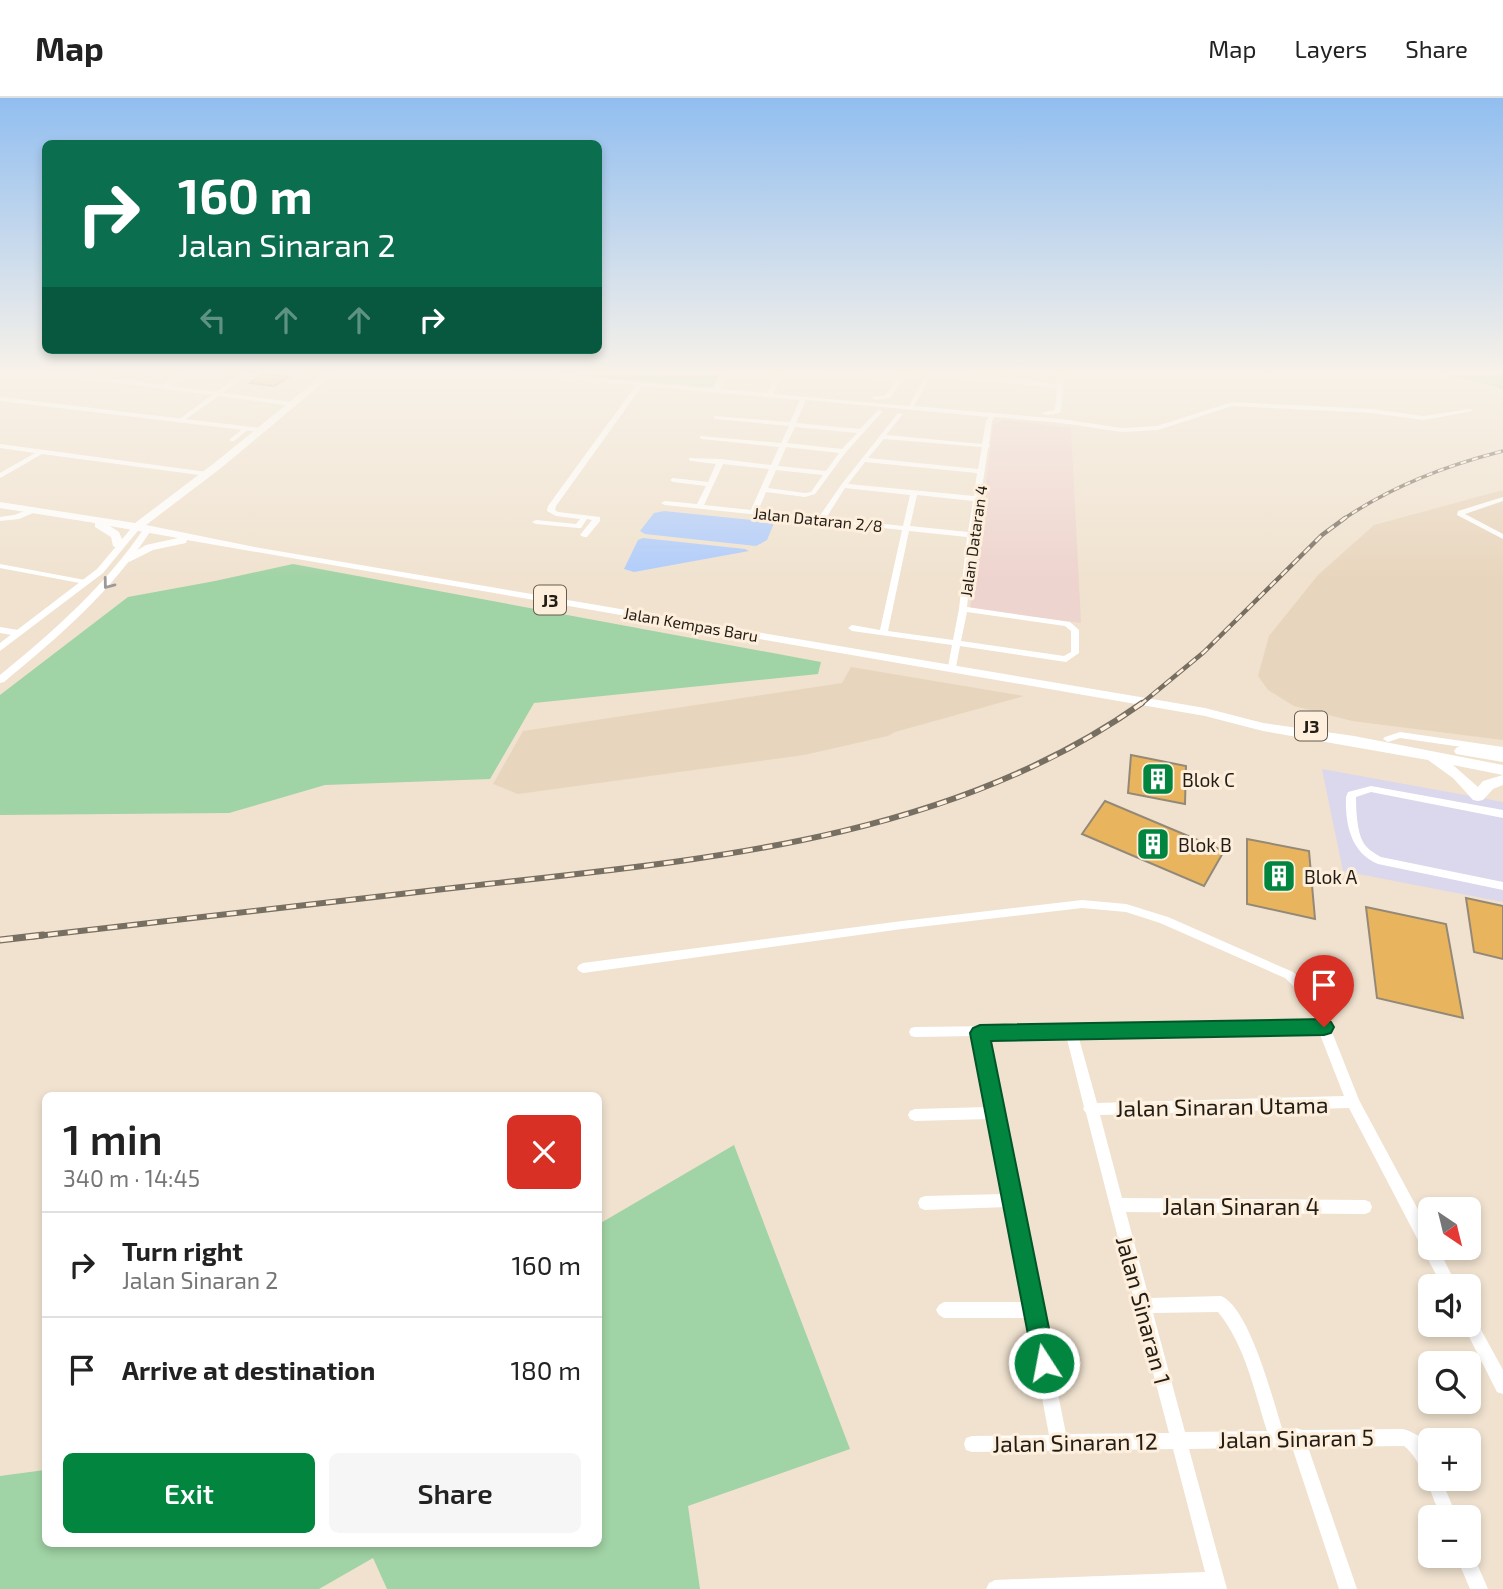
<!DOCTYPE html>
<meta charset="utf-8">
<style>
:root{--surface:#fff;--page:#f6f6f6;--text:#222;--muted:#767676;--line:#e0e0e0;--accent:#01853f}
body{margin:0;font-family:"Exo 2",sans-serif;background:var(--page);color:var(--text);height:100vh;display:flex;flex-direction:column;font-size:26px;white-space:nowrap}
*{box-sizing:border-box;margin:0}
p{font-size:23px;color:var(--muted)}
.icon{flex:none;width:38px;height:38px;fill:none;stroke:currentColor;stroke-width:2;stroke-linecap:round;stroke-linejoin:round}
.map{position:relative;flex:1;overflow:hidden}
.details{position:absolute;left:42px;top:994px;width:560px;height:455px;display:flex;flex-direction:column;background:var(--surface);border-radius:10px;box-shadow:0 4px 10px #0003}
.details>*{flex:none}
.top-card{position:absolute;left:42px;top:42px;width:560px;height:214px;border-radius:10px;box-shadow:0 4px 10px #0003;background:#0b6e4f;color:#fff;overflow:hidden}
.needle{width:46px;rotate:145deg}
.tools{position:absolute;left:1418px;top:1099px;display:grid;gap:14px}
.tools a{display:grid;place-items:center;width:63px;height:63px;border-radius:10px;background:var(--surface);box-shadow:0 4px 10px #0003;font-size:35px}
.pin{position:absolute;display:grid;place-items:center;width:60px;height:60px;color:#fff;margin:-72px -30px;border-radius:50% 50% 50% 0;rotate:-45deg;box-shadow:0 0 7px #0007}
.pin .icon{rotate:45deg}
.me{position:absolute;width:77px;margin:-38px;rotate:349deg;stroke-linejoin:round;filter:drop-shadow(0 0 5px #0008)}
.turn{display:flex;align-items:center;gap:24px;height:147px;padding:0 21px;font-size:32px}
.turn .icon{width:91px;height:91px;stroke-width:2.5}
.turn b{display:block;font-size:49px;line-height:60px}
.lanes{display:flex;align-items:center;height:66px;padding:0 21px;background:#0003;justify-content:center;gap:35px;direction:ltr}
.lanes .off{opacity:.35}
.round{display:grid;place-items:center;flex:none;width:74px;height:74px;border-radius:10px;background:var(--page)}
.summary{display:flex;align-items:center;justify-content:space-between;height:119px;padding:0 21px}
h1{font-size:42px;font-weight:600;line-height:52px}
.primary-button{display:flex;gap:14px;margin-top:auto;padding:14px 21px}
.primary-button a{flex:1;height:80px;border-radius:10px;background:var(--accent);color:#fff;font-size:28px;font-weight:600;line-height:80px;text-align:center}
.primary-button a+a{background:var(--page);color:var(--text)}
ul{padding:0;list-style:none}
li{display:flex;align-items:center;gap:21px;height:105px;padding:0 21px;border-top:2px solid var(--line)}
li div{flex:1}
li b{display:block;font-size:26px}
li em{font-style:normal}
header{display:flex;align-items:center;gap:42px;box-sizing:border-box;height:98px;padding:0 35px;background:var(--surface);border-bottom:2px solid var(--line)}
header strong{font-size:33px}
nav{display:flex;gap:38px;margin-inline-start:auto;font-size:24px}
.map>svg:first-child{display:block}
.commercial{fill:#dbd7ed}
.built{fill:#e8d5bd}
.education{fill:#eed4ce}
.green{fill:#a0d3a5}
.water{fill:#b0ccfb}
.building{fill:#e8b45d;stroke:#948977;stroke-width:2}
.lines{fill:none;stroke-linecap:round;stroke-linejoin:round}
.minor{fill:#fff;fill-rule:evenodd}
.tertiary{fill:#fff;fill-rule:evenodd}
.primary{fill:#fff;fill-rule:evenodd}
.rail-far3-casing{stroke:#786f63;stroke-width:3.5}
.rail-far2-casing{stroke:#786f63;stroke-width:4.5}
.rail-far1-casing{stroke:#786f63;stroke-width:6}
.rail-casing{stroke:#786f63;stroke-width:7}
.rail-far3{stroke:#feefdc;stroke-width:2;stroke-dasharray:6;stroke-linecap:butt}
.rail-far2{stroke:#feefdc;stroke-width:2.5;stroke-dasharray:8;stroke-linecap:butt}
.rail-far1{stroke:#feefdc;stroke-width:3.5;stroke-dasharray:10;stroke-linecap:butt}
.rail{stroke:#feefdc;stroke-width:4.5;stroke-dasharray:13;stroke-linecap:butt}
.oneway{stroke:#9c9996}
.route{fill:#01853f;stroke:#015629;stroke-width:2}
.labels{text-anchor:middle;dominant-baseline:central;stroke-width:6;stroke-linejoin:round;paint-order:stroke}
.far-street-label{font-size:16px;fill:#221d16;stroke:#feefdc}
.shield{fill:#feefdc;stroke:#645c51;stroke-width:2}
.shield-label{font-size:18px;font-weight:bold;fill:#221d16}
.poi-label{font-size:19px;fill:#221d16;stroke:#feefdc;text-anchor:start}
.near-street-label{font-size:23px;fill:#221d16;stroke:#feefdc}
</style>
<header>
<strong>Map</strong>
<nav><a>Map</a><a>Layers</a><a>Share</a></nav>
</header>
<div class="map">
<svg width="1503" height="1491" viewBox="0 0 1503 1491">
<rect width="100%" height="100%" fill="#f0e2cf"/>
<polygon class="commercial" points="1322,671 1503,704 1503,804 1343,773"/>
<g class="built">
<polygon points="1503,392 1503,642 1352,623 1294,608 1268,592 1258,578 1269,538 1318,477 1374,427"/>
<polygon points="851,569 1024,598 895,634 888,638 804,657 518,696 493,686 523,633 842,585"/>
</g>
<polygon class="education" points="1004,322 1071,330 1081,525 970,511 993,327"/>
<g class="green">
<polygon points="524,273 722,273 712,289"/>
<polygon points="1427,273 1503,273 1503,292 1495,288"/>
<polygon points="293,466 821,564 818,576 534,605 490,681 325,687 229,715 0,717 0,597 128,499 215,483"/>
<polygon points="734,1047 850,1351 688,1408 700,1491 387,1491 373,1460 319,1491 0,1491 0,1378 45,1372 46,1446 598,1446 599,1126"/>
</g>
<g class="water">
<polygon points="664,413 771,424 774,425 767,442 756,448 645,436 640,433 654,415"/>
<polygon points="643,440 745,451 749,453 634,474 624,471 638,442"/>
</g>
<g class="building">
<polygon points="265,275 289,279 274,288 250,285"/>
<polygon points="1131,657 1186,668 1185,706 1128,695"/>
<polygon points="1105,703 1224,753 1204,788 1082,736"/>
<polygon points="1247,741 1309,753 1315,821 1247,806"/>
<polygon points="1466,800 1503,808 1503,861 1474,854"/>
<polygon points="1366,809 1446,826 1463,920 1377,900"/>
</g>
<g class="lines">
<g class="minor">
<polygon points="37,273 52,273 163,287 186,273 193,273 170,288 216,294 246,273 253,273 223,295 293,304 296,306 293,308 219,298 180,325 178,324 178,322 212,297 40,275"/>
<path d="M489 273H510L713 291 724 273H730L719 291 767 295 778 273H784L773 296 909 308 928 273 1057 286 1058 273H1064L1061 314C1056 317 1045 318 1040 315L1055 312 1057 290 931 278 914 308 1061 321 1122 330 1157 328 1232 304 1371 311 1424 318 1470 311 1473 313 1424 322 1371 315 1232 308 1158 332 1122 334 1061 325 995 319 992 323 989 346 990 348 988 350 973 450 967 509 1070 524 1079 532V555L1066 564 960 548 956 569 952 572 948 569 952 547 852 533 848 530 852 527 880 532 902 432 665 407 661 405 665 403 697 406 706 388 673 384 670 382 673 380 708 384 716 366 691 363 689 362V360L721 361 771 367 779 349 702 341 700 340V338L781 345 789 328 716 321 713 319 714 318 790 324 800 302 642 288 556 408 555 412 558 414 600 419V423L587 439H584L580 437 592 422 587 421 581 430H578L536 426 532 424 536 422 576 426 580 421 556 418 547 413 548 408 636 287 492 275ZM806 302 989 319 986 323 982 346 886 337 903 316 898 315 841 387 819 419 758 413 766 394 805 399 815 396 846 354 883 313 878 312 860 331 796 325ZM795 329 857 335 842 351 787 345ZM884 341 982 349 978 371 868 360ZM786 349 839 355 826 373 778 368ZM865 364 977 375 974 398 848 386ZM723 366 769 371 751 412 704 407ZM776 372 823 377 811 394 805 395 768 390ZM845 390 910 397 903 428 826 420ZM917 397 973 403 968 434 910 428ZM909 433 967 439 959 511 953 542 888 533ZM967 514 1065 528 1071 533V554L1064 558 961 543Z"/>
<polygon points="795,273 818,273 899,279 903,273 909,273 890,300 875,302 872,300 873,299 886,297 896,282 798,275"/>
<polygon points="245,329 250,330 234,343 230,343 230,341"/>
<polygon points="0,346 207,374 210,376 207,378 42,356 0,380 0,375 35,355 0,350"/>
<polygon points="1503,399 1503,403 1465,416 1503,436 1503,441 1457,417 1458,413"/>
<polygon points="30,411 33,411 33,415 19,421 0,423 0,419 14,417"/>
<polygon points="0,466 85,482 89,484 85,486 0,470"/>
<polygon points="0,529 18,532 22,535 18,538 0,535"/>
<polygon points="1400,634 1503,649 1503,655 1400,640 1388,644 1383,641 1385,639"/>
<path d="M1371 688 1503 712V720L1371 694 1356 699C1356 712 1357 733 1363 744 1367 751 1374 755 1381 759L1503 784V792L1378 766C1351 755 1345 726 1346 699L1348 694Z"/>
<path d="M1082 802 1126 806 1168 819 1293 874 1313 892 1330 929 1359 1002 1430 1134V1150H1438L1457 1188H1442L1349 1010 1100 1017 1122 1100 1365 1102 1370 1104 1372 1109 1370 1114 1365 1116 1126 1114 1149 1200 1221 1198C1250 1210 1273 1303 1283 1333H1290L1296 1330 1302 1332 1403 1331 1409 1333 1419 1338 1430 1354V1381H1441L1457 1419H1441C1432 1399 1421 1360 1404 1348L1308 1349 1357 1491H1339L1292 1349 1189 1351 1227 1491H986L989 1485 995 1482 1205 1474 1173 1351 972 1354 966 1352 964 1346 966 1340 972 1338 1049 1337 1027 1220H944L939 1217 936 1212 939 1207 944 1204H1025L1007 1109 925 1112 920 1110 918 1105 920 1100 925 1098 1004 1096 990 1021 915 1023 910 1021 908 1017 910 1013 915 1011 988 1009 974 938 915 939 911 938 909 934 911 930 915 929 1315 924 1304 898 1285 880 1160 825 1126 814 1082 810 902 831 583 875 579 873 577 870 579 867 583 865 902 823ZM1319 934 1344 998 1097 1005 1078 937ZM1066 937 1084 1009 1083 1011 1086 1015 1135 1206 1134 1208 1137 1214 1169 1335 1066 1336 987 938ZM1218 1214C1245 1247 1254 1292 1267 1333L1185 1334 1153 1215Z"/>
<polygon points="1468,1214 1473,1217 1503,1272 1503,1296 1497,1294 1463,1227 1468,1227"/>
<polygon points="1468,1451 1471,1452 1488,1491 1470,1491 1456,1458 1468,1458"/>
</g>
<g class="tertiary">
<polygon points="0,299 261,330 265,332 261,334 0,303"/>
<polygon points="134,427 141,429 103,475 0,553 0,545 97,471"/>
<path d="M145 429 152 431C110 495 62 536 4 584L0 585V577C56 531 104 489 145 429Z"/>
</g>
<g class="primary">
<polygon points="328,273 337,273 221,370 146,427 260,450 1205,610 1263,625 1354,638 1503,667 1503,677 1453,667 1478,689 1483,683 1503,677 1503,687 1493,691 1483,702 1478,703 1473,702 1453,680 1428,662 1263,633 1205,618 187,442 186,445 153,452 129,464 123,461 125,459 146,447 178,440 110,428 119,434 125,448 119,451 113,448 111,439 95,429 95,425 0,410 0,404 135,425 213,366"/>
<polygon points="1461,648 1503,654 1503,664 1456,656 1454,653 1456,650"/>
</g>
<defs>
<path id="rail-far3" d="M1342 422C1392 388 1445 368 1503 353"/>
<polyline id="rail-far2" points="1140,607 1204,554 1322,437 1345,420"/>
<path id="rail-far1" d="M28 839C175 822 322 805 470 788 699 762 948 743 1142 605"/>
<polyline id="rail" points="0,842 43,837"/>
</defs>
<use href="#rail-far3" class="rail-far3-casing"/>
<use href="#rail-far2" class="rail-far2-casing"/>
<use href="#rail-far1" class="rail-far1-casing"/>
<use href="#rail" class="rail-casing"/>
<use href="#rail-far3" class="rail-far3"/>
<use href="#rail-far2" class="rail-far2"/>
<use href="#rail-far1" class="rail-far1"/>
<use href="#rail" class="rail"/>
</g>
<defs><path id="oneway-chevron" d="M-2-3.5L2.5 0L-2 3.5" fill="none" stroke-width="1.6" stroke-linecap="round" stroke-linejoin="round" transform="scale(1.75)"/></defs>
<use class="oneway" href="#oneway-chevron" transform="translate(108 486) rotate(127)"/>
<linearGradient id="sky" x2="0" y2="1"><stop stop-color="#91bef0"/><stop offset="0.57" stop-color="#f8f2e9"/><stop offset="1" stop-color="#f8f2e9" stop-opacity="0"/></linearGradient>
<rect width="1503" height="482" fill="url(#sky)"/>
<polygon class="route" points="1324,921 1331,924 1334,929 1331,935 1324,937 991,943 1056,1265 1052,1273 1044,1277 1035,1273 970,935 973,930 980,927"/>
<defs>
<symbol id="building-square" viewBox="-11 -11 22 22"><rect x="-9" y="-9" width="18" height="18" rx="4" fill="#01853f" stroke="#feefdc"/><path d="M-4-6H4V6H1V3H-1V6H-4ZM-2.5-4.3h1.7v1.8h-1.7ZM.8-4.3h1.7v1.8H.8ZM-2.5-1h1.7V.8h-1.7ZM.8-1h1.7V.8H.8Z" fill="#fff"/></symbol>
</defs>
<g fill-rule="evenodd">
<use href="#building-square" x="1139" y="662" width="38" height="38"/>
<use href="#building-square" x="1134" y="727" width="38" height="38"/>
<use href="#building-square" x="1260" y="759" width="38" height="38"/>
</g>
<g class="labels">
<g class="far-street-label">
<text transform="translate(818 421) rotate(6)">Jalan Dataran 2/8</text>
<text transform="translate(973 443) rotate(-82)">Jalan Dataran 4</text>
<text transform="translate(691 526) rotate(10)">Jalan Kempas Baru</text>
</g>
<g class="shield">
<rect x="534" y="487.5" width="32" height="29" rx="5"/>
<rect x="1295" y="613.5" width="32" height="29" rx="5"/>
</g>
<g class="shield-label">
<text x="550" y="502">J3</text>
<text x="1311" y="628">J3</text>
</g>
<g class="poi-label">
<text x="1182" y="681">Blok C</text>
<text x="1178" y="746">Blok B</text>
<text x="1304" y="778">Blok A</text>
</g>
<g class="near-street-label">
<text transform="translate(1222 1008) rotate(-1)">Jalan Sinaran Utama</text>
<text x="1241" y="1108">Jalan Sinaran 4</text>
<text transform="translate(1144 1212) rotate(75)">Jalan Sinaran 1</text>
<text transform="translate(1296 1340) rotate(-1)">Jalan Sinaran 5</text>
<text transform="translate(1075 1344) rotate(-1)">Jalan Sinaran 12</text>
</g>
</g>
</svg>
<div class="tools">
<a><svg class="needle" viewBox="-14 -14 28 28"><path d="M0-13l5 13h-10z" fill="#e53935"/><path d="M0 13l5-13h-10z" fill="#767676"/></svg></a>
<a><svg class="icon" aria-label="sound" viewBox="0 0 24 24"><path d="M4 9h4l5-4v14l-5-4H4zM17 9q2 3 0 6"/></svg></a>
<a><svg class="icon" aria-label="search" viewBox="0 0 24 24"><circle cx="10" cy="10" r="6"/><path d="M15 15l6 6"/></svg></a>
<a>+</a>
<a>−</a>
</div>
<div class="pin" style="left:1324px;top:929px;background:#d93025"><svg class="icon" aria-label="arrive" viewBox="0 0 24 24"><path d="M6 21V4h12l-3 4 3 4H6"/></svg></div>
<svg class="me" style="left:1044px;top:1265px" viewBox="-20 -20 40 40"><circle r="17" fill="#01853f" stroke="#fff" stroke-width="3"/><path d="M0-11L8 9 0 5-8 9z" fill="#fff"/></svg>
<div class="top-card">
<div class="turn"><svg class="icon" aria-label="right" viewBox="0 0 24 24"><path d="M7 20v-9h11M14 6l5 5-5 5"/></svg><div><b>160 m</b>Jalan Sinaran 2</div></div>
<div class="lanes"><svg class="icon off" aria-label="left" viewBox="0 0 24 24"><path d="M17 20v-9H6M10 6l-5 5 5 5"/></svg><svg class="icon off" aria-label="ahead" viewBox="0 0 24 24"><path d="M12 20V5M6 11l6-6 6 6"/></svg><svg class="icon off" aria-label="ahead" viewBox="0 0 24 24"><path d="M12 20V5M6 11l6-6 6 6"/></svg><svg class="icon" aria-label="right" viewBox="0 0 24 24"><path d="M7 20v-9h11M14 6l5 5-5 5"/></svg></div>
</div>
<section class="details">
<div class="summary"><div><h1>1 min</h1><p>340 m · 14:45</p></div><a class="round" style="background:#d93025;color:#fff"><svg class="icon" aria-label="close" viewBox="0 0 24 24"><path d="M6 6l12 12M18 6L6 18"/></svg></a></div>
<ul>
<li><svg class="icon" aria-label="right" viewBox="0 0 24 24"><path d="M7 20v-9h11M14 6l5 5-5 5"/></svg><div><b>Turn right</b><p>Jalan Sinaran 2</p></div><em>160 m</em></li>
<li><svg class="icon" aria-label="arrive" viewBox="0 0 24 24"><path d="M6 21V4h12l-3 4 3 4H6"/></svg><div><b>Arrive at destination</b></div><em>180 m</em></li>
</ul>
<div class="primary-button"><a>Exit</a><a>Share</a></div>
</section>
</div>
